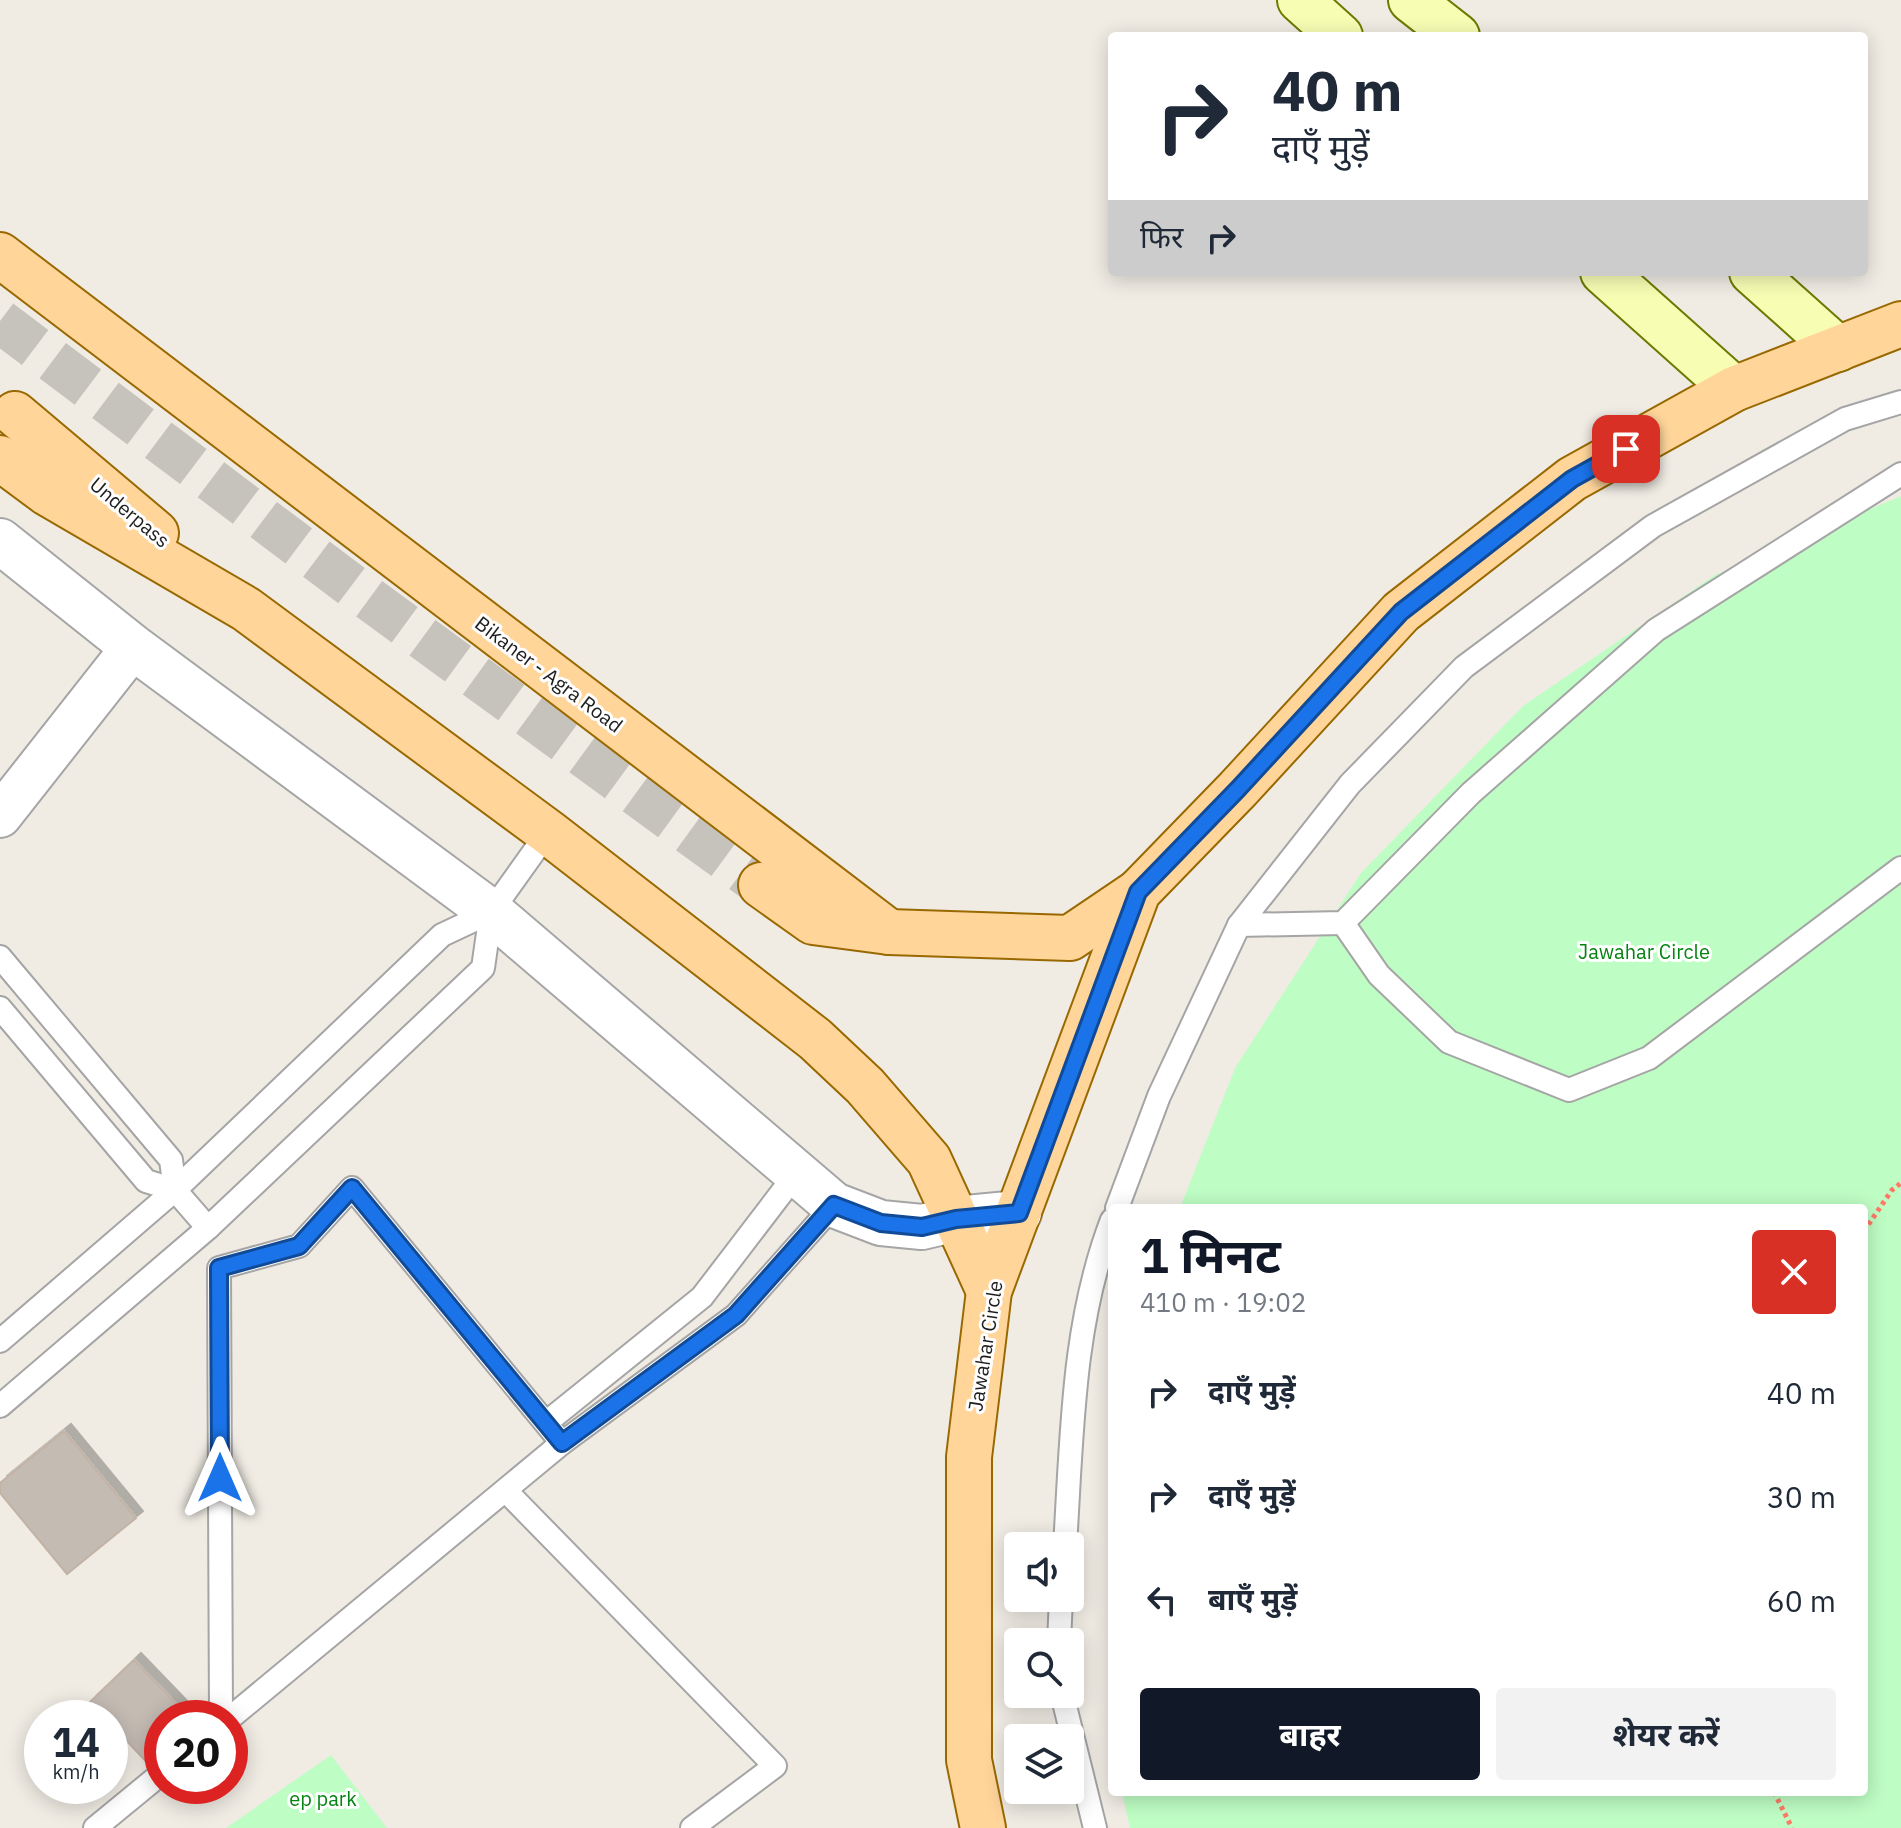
<!DOCTYPE html>
<html lang="hi">
<meta charset="utf-8">
<style>
:root{--surface:#fff;--page:#f2f2f3;--text:#1f2937;--muted:#747a83;--accent:#111827}
body{margin:0;font-family:"IBM Plex Sans","Noto Sans Devanagari",sans-serif;background:var(--page);color:var(--text);height:100vh;display:flex;flex-direction:column;font-size:30px;white-space:nowrap}
*{box-sizing:border-box;margin:0}
p{font-size:26px;color:var(--muted)}
.icon{flex:none;width:44px;height:44px;fill:none;stroke:currentColor;stroke-width:2;stroke-linecap:round;stroke-linejoin:round}
.map{position:relative;flex:1;overflow:hidden}
.panel{position:absolute;left:1108px;top:1204px;width:760px;height:592px;display:flex;flex-direction:column;background:var(--surface);border-radius:8px;box-shadow:0 4px 20px #0003}
.panel>*{flex:none}
.banner{position:absolute;left:1108px;top:32px;width:760px;height:244px;border-radius:8px;box-shadow:0 4px 20px #0003;background:#fff;color:var(--text);overflow:hidden}
.fabs{position:absolute;left:1004px;top:1532px;display:grid;gap:16px}
.fabs a{display:grid;place-items:center;width:80px;height:80px;border-radius:8px;background:var(--surface);box-shadow:0 4px 20px #0003;font-size:40px}
.speed{position:absolute;left:24px;top:1700px;display:flex;gap:16px;font-size:40px;font-weight:700;text-align:center}
.speed>*{display:grid;place-content:center;width:104px;height:104px;border-radius:50%;background:var(--surface);box-shadow:0 4px 20px #0003;line-height:1}
.speed small{font-size:20px;font-weight:400}
.speed .limit{border:12px solid #d22;background:#fff;color:#111}
.pin{position:absolute;display:grid;place-items:center;width:68px;height:68px;color:#fff;margin:-34px;border-radius:16px;box-shadow:0 4px 12px #0006}
.me{position:absolute;width:88px;margin:-44px;rotate:0deg;stroke-linejoin:round;filter:drop-shadow(0 0 6px #0008)}
.turn{display:flex;align-items:center;gap:28px;height:168px;padding:0 32px;font-size:36px}
.turn .icon{width:104px;height:104px;stroke-width:2.5}
.turn b{display:block;font-size:56px;line-height:68px}
.then{display:flex;align-items:center;height:76px;padding:0 32px;background:#0003;gap:16px;font-size:30px}
.round{display:grid;place-items:center;flex:none;width:84px;height:84px;border-radius:8px;background:var(--page)}
.overview{display:flex;align-items:center;justify-content:space-between;height:136px;padding:0 32px}
h1{font-size:48px;font-weight:700;line-height:60px;color:var(--accent)}
.action{display:flex;gap:16px;margin-top:auto;padding:16px 32px}
.action a{flex:1;height:92px;border-radius:8px;background:var(--accent);color:#fff;font-size:32px;font-weight:700;line-height:92px;text-align:center}
.action a+a{background:var(--page);color:var(--text)}
ul{padding:0;list-style:none}
li{display:flex;align-items:center;gap:24px;height:104px;padding:0 32px}
li div{flex:1}
li b{display:block;font-size:30px}
li em{font-style:normal}
.map>svg:first-child{display:block}
.park{fill:#befdc4}
.building{fill:#c4bbb3;stroke:#c3b3a5;stroke-width:2;filter:url(#shadow)}
.lines{fill:none;stroke-linecap:round;stroke-linejoin:round}
.primary-tunnel{stroke:#c6c3bc;stroke-width:44;stroke-dasharray:44 22;stroke-linecap:butt}
.service-casing{stroke:#a5a5a5;stroke-width:26}
.minor-casing{stroke:#a5a5a5;stroke-width:46}
.tertiary-casing{stroke:#a5a5a5;stroke-width:48}
.secondary-casing{stroke:#6b7b00;stroke-width:48}
.primary-casing{stroke:#996900;stroke-width:48}
.path{stroke:#ff7966;stroke-width:5;stroke-dasharray:4 4;stroke-linecap:butt}
.service{stroke:#fff;stroke-width:22}
.minor{stroke:#fff;stroke-width:42}
.tertiary{stroke:#fff;stroke-width:44}
.secondary{stroke:#f8fdb4;stroke-width:44}
.primary{stroke:#ffd59a;stroke-width:44}
.route-casing{stroke:#114b97;stroke-width:20}
.route{stroke:#1a73e8;stroke-width:14}
.labels{text-anchor:middle;dominant-baseline:central;stroke-width:6;stroke-linejoin:round;paint-order:stroke}
.street-label{font-size:20px;fill:#1e1e1e;stroke:#fff}
.park-label{font-size:20px;fill:#048412;stroke:#fff}
</style>
<div class="map">
<svg width="1901" height="1828" viewBox="0 0 1901 1828">
<defs>
<filter id="shadow"><feDropShadow dx="7" dy="-7" stdDeviation="0" flood-color="#0004"/></filter>
</defs>
<rect width="100%" height="100%" fill="#f0ece4"/>
<g class="park">
<polygon points="1901,496 1901,1828 1130,1828 1122,1792 1864,1792 1864,1208 1180,1208 1235,1068 1361,873 1523,706 1715,575"/>
<polygon points="331,1755 387,1828 226,1828"/>
</g>
<g class="building">
<polygon points="64,1431 136,1518 67,1574 0,1493 0,1483"/>
<polygon points="134,1660 190,1718 162,1718 162,1764 155,1771 110,1723 110,1718 106,1718 90,1702"/>
</g>
<g class="lines">
<polyline class="primary-tunnel" points="0,321 364,595 761,885"/>
<defs>
<g id="service">
<polyline points="1343,923 1379,975 1449,1042 1569,1090 1649,1058 1901,868"/>
<polyline points="1239,925 1343,923 1471,793 1656,630 1901,474"/>
<polyline points="0,957 171,1160 175,1190"/>
<polyline points="0,1008 146,1181 175,1190 208,1228"/>
<polyline points="1117,1208 1159,1096 1239,925 1350,784 1464,667 1653,526 1845,419 1901,402"/>
<polyline points="0,1341 175,1190 442,935 491,912"/>
<polyline points="0,1406 208,1228 483,968 491,912 548,832"/>
<polyline points="547,1422 702,1297 796,1174"/>
<polyline points="506,1491 775,1766 692,1828"/>
<path d="M1065 1546C1072 1436 1072 1324 1112 1220"/>
<polyline points="1059,1642 1061,1598"/>
<polyline points="1062,1694 1095,1828"/>
<polyline points="221,1718 219,1268 299,1246 352,1188 562,1443"/>
<polyline points="230,1718 562,1443 736,1315 834,1205"/>
<polyline points="95,1828 162,1773"/>
</g>
<polyline id="minor" points="0,816 133,647"/>
<polyline id="tertiary" points="0,541 133,647 491,912 834,1205 881,1223 922,1227 956,1219 1019,1213"/>
<g id="secondary">
<polyline points="1300,0 1340,36"/>
<polyline points="1411,0 1457,36"/>
<polyline points="1603,272 1734,389"/>
<polyline points="1752,272 1838,349"/>
</g>
<g id="primary">
<polyline points="0,255 889,932"/>
<polyline points="15,414 156,533"/>
<polyline points="0,458 47,493 246,609 548,832 815,1039 865,1086 929,1160 989,1291"/>
<polyline points="761,885 813,922 889,932 1070,938 1138,892"/>
<polyline points="983,1828 969,1760 969,1457 989,1291 1138,892 1238,789 1401,612 1572,479 1734,389 1901,324"/>
</g>
</defs>
<use href="#service" class="service-casing"/>
<use href="#minor" class="minor-casing"/>
<use href="#tertiary" class="tertiary-casing"/>
<use href="#secondary" class="secondary-casing"/>
<use href="#primary" class="primary-casing"/>
<g class="path">
<polyline points="1864,1231 1892,1190 1901,1183"/>
<polyline points="1774,1792 1792,1828"/>
</g>
<use href="#service" class="service"/>
<use href="#minor" class="minor"/>
<use href="#tertiary" class="tertiary"/>
<use href="#secondary" class="secondary"/>
<use href="#primary" class="primary"/>
</g>
<g class="lines">
<defs>
<polyline id="route" points="220,1478 219,1268 299,1246 352,1188 562,1443 736,1315 834,1205 881,1223 922,1227 956,1219 1019,1213 1138,892 1238,789 1401,612 1572,479 1626,449"/>
</defs>
<use href="#route" class="route-casing"/>
<use href="#route" class="route"/>
</g>
<g class="labels">
<g class="street-label">
<text transform="translate(130 512) rotate(40)">Underpass</text>
<text transform="translate(549 674) rotate(37)">Bikaner - Agra Road</text>
<text transform="translate(985 1346) rotate(-81)">Jawahar Circle</text>
</g>
<g class="park-label">
<text x="1644" y="951">Jawahar Circle</text>
<text x="323" y="1798">ep park</text>
</g>
</g>
</svg>
<div class="fabs">
<a><svg class="icon" aria-label="sound" viewBox="0 0 24 24"><path d="M4 9h4l5-4v14l-5-4H4zM17 9q2 3 0 6"/></svg></a>
<a><svg class="icon" aria-label="search" viewBox="0 0 24 24"><circle cx="10" cy="10" r="6"/><path d="M15 15l6 6"/></svg></a>
<a><svg class="icon" aria-label="layers" viewBox="0 0 24 24"><path d="M12 4l9 5-9 5-9-5zM3 14l9 5 9-5"/></svg></a>
</div>
<div class="speed"><div>14<small>km/h</small></div><div class="limit">20</div></div>
<div class="pin" style="left:1626px;top:449px;background:#d93025"><svg class="icon" aria-label="arrive" viewBox="0 0 24 24"><path d="M6 21V4h12l-3 4 3 4H6"/></svg></div>
<svg class="me" style="left:220px;top:1478px" viewBox="-20 -20 40 40"><path d="M0-17L14 15 0 8-14 15z" fill="#1a73e8" stroke="#fff" stroke-width="4"/></svg>
<div class="banner">
<div class="turn"><svg class="icon" aria-label="right" viewBox="0 0 24 24"><path d="M7 20v-9h11M14 6l5 5-5 5"/></svg><div><b>40 m</b>दाएँ मुड़ें</div></div>
<div class="then">फिर<svg class="icon" aria-label="right" viewBox="0 0 24 24"><path d="M7 20v-9h11M14 6l5 5-5 5"/></svg></div>
</div>
<section class="panel">
<div class="overview"><div><h1>1 मिनट</h1><p>410 m · 19:02</p></div><a class="round" style="background:#d93025;color:#fff"><svg class="icon" aria-label="close" viewBox="0 0 24 24"><path d="M6 6l12 12M18 6L6 18"/></svg></a></div>
<ul>
<li><svg class="icon" aria-label="right" viewBox="0 0 24 24"><path d="M7 20v-9h11M14 6l5 5-5 5"/></svg><div><b>दाएँ मुड़ें</b></div><em>40 m</em></li>
<li><svg class="icon" aria-label="right" viewBox="0 0 24 24"><path d="M7 20v-9h11M14 6l5 5-5 5"/></svg><div><b>दाएँ मुड़ें</b></div><em>30 m</em></li>
<li><svg class="icon" aria-label="left" viewBox="0 0 24 24"><path d="M17 20v-9H6M10 6l-5 5 5 5"/></svg><div><b>बाएँ मुड़ें</b></div><em>60 m</em></li>
</ul>
<div class="action"><a>बाहर</a><a>शेयर करें</a></div>
</section>
</div>
